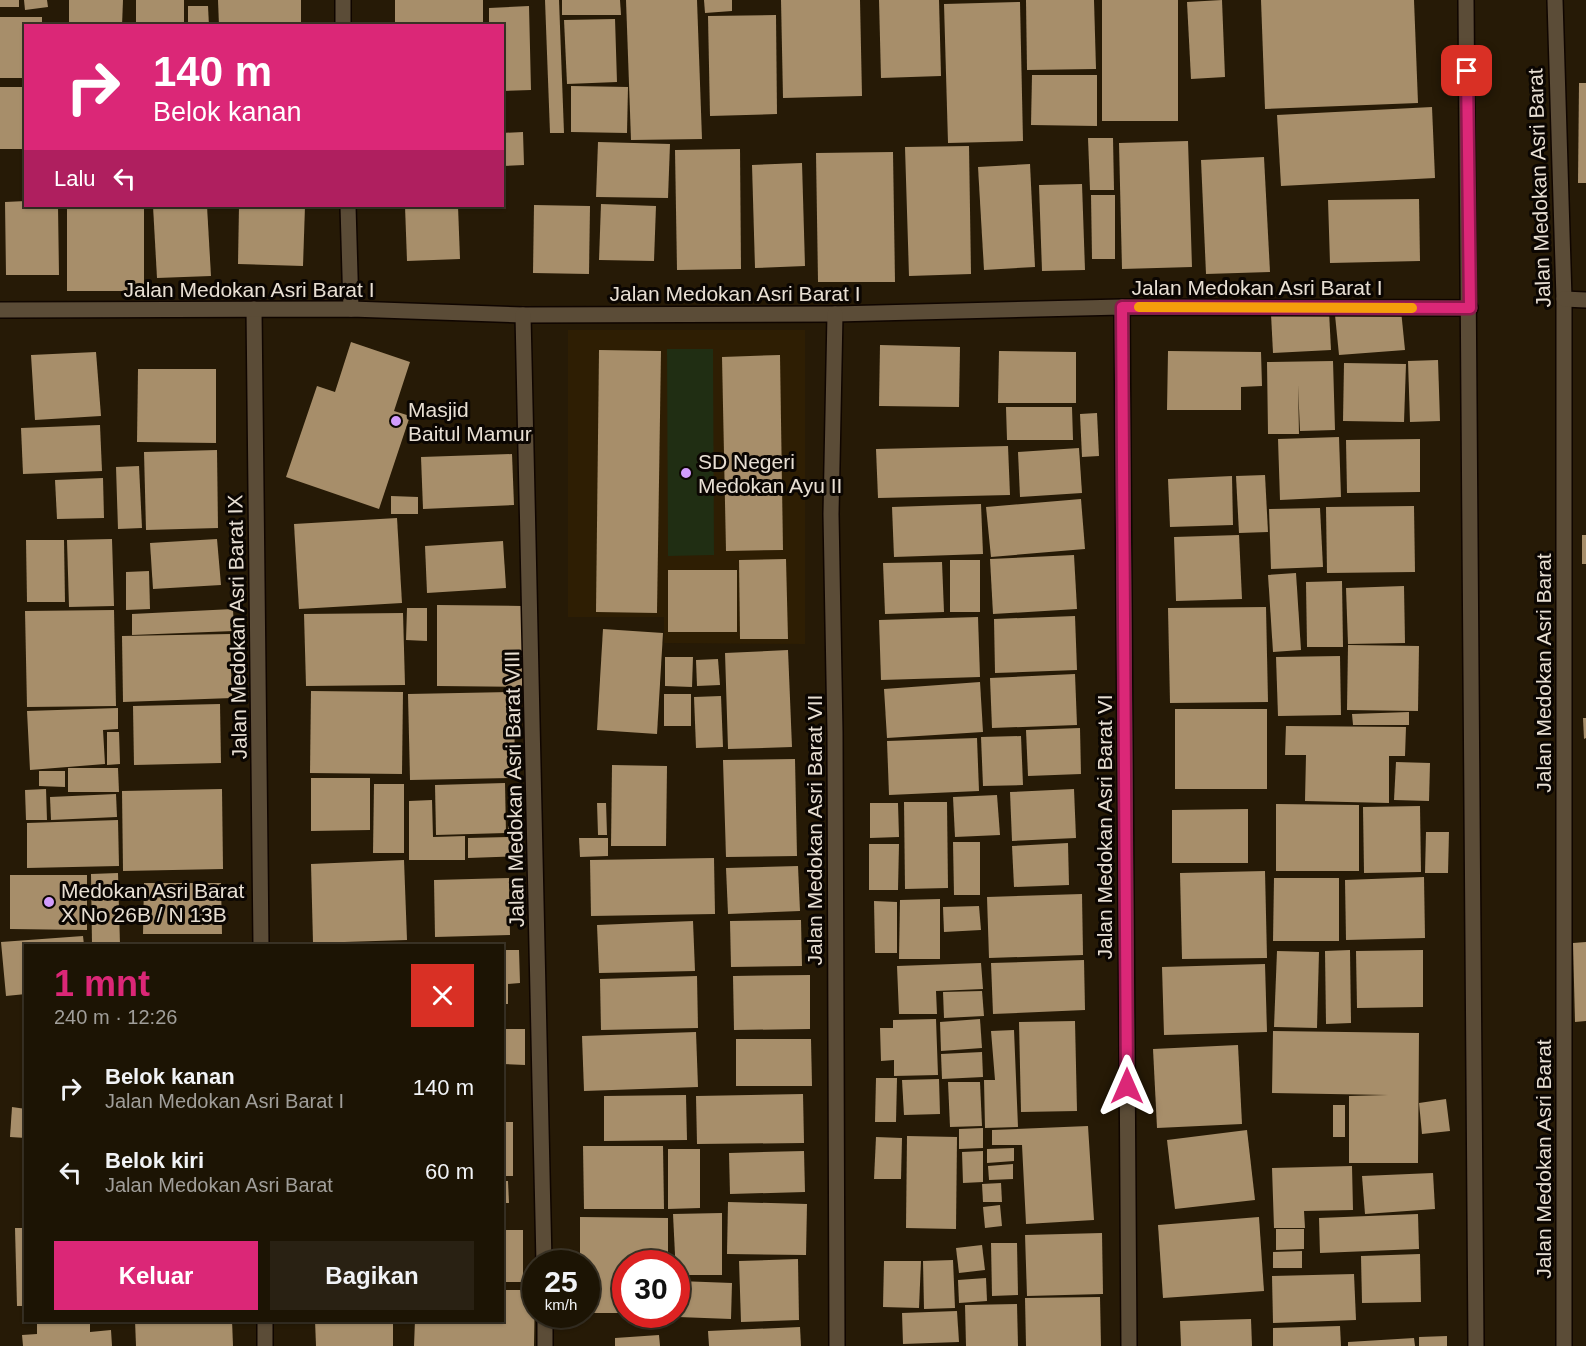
<!DOCTYPE html>
<html lang="id">
<meta charset="utf-8">
<style>
:root{--surface:#1c1404;--page:#292113;--text:#f1f3f6;--muted:#a09e9a;--line:#3a3326;--accent:#db2777}
body{margin:0;font-family:Helvetica,sans-serif;background:var(--page);color:var(--text);height:100vh;display:flex;flex-direction:column;font-size:22px;white-space:nowrap}
*{box-sizing:border-box;margin:0}
p{font-size:20px;color:var(--muted)}
.icon{flex:none;width:33px;height:33px;fill:none;stroke:currentColor;stroke-width:2;stroke-linecap:round;stroke-linejoin:round}
.map{position:relative;flex:1;overflow:hidden}
.panel{position:absolute;left:24px;top:944px;width:480px;height:378px;display:flex;flex-direction:column;background:var(--surface);border-radius:0px;box-shadow:0 2px 4px #0004,0 0 0 2px var(--line)}
.panel>*{flex:none}
.hud{position:absolute;left:24px;top:24px;width:480px;height:183px;border-radius:0px;box-shadow:0 2px 4px #0004,0 0 0 2px var(--line);background:#db2777;color:#fff;overflow:hidden}
.speed{position:absolute;left:522px;top:1250px;display:flex;gap:12px;font-size:30px;font-weight:700;text-align:center}
.speed>*{display:grid;place-content:center;width:78px;height:78px;border-radius:50%;background:var(--surface);box-shadow:0 2px 4px #0004,0 0 0 2px var(--line);line-height:1}
.speed small{font-size:15px;font-weight:400}
.speed .limit{border:9px solid #d22;background:#fff;color:#111}
.pin{position:absolute;display:grid;place-items:center;width:51px;height:51px;color:#fff;margin:-26px;border-radius:12px;box-shadow:0 3px 9px #0006}
.me{position:absolute;width:66px;margin:-33px;rotate:0deg;stroke-linejoin:round;filter:drop-shadow(0 0 4px #0008)}
.turn{display:flex;align-items:center;gap:21px;height:126px;padding:0 30px;font-size:27px}
.turn .icon{width:78px;height:78px;stroke-width:2.5}
.turn b{display:block;font-size:42px;line-height:51px}
.then{display:flex;align-items:center;height:57px;padding:0 30px;background:#0003;gap:12px;font-size:22px}
.round{display:grid;place-items:center;flex:none;width:63px;height:63px;border-radius:0px;background:var(--page)}
.summary{display:flex;align-items:center;justify-content:space-between;height:102px;padding:0 30px}
h1{font-size:36px;font-weight:800;line-height:45px;color:var(--accent)}
.primary-button{display:flex;gap:12px;margin-top:auto;padding:12px 30px}
.primary-button a{flex:1;height:69px;border-radius:0px;background:var(--accent);color:#fff;font-size:24px;font-weight:800;line-height:69px;text-align:center}
.primary-button a+a{background:var(--page);color:var(--text)}
ul{padding:0;list-style:none}
li{display:flex;align-items:center;gap:18px;height:84px;padding:0 30px}
li div{flex:1}
li b{display:block;font-size:22px}
li em{font-style:normal}
.map>svg:first-child{display:block}
.built{fill:#2e1e03}
.green{fill:#202e13}
.building{fill:#a78e6a}
.lines{fill:none;stroke-linecap:round;stroke-linejoin:round}
.minor-casing{stroke:#0f0500;stroke-width:18}
.minor{stroke:#5b4c37;stroke-width:15}
.route-casing{stroke:#8e194d;stroke-width:15}
.route{stroke:#db2777;stroke-width:10}
.slow{stroke:#f59e0b;stroke-width:10}
.poi-dot{fill:#d29cfd;stroke:#0b0602;stroke-width:2}
.labels{text-anchor:middle;dominant-baseline:central;stroke-width:6;stroke-linejoin:round;paint-order:stroke}
.street-label{font-size:21px;fill:#e8dfd3;stroke:#0b0602}
.poi-label{font-size:21px;fill:#e8dfd3;stroke:#0b0602;text-anchor:start}
</style>
<div class="map">
<svg width="1586" height="1346" viewBox="0 0 1586 1346">
<rect width="100%" height="100%" fill="#261a06"/>
<polygon class="built" points="568,330 805,330 805,644 664,643 664,617 568,617"/>
<polygon class="green" points="667,349 713,349 714,555 668,556"/>
<g class="building">
<rect x="0" y="0" width="19" height="7"/>
<polygon points="24,0 47,0 48,7 25,10"/>
<polygon points="69,0 123,0 122,26 69,26"/>
<rect x="136" y="0" width="48" height="26"/>
<polygon points="218,0 301,0 301,26 219,26"/>
<rect x="395" y="0" width="88" height="26"/>
<polygon points="545,0 559,0 564,133 550,133"/>
<polygon points="562,0 620,0 621,15 562,15"/>
<polygon points="626,0 697,0 702,139 631,140"/>
<polygon points="704,0 732,0 732,11 705,13"/>
<polygon points="781,0 860,0 862,96 783,98"/>
<polygon points="879,0 939,0 941,76 881,78"/>
<polygon points="1026,0 1094,0 1096,69 1027,70"/>
<rect x="1102" y="0" width="76" height="121"/>
<polygon points="1222,0 1225,77 1191,79 1187,2"/>
<polygon points="1261,0 1414,0 1418,103 1265,109"/>
<polygon points="1020,2 1023,141 948,143 944,4"/>
<polygon points="188,6 208,6 209,26 188,26"/>
<polygon points="529,6 531,90 502,91 502,26 489,26 489,8"/>
<polygon points="776,15 777,114 710,116 708,16"/>
<polygon points="0,17 42,17 42,26 26,26 26,78 0,78"/>
<polygon points="615,19 617,82 567,84 564,20"/>
<polygon points="1032,75 1097,75 1097,126 1031,125"/>
<polygon points="1579,83 1586,83 1586,183 1578,183"/>
<polygon points="571,86 628,87 627,133 571,132"/>
<rect x="0" y="87" width="26" height="62"/>
<polygon points="1432,107 1435,178 1281,186 1277,115"/>
<polygon points="523,132 524,165 502,166 502,133"/>
<polygon points="1088,138 1113,138 1114,190 1090,190"/>
<polygon points="1188,141 1192,267 1122,269 1119,143"/>
<polygon points="598,142 670,144 668,198 596,197"/>
<polygon points="969,146 971,274 909,276 905,147"/>
<polygon points="740,149 741,269 677,270 675,150"/>
<polygon points="893,152 895,282 818,282 816,153"/>
<polygon points="1264,157 1270,272 1206,274 1201,160"/>
<polygon points="802,163 805,266 755,268 752,165"/>
<polygon points="1030,164 1035,267 984,270 978,167"/>
<polygon points="1082,184 1085,270 1042,271 1039,185"/>
<polygon points="1091,195 1115,195 1115,259 1092,259"/>
<polygon points="1419,199 1420,261 1330,263 1328,200"/>
<polygon points="26,201 26,206 58,206 59,275 6,275 5,202"/>
<polygon points="601,204 656,206 654,261 599,260"/>
<polygon points="534,205 590,206 589,274 533,273"/>
<rect x="67" y="206" width="77" height="85"/>
<polygon points="153,206 207,206 211,276 157,278"/>
<polygon points="239,206 305,206 303,266 238,264"/>
<polygon points="405,206 458,206 460,259 407,261"/>
<polygon points="1401,310 1405,350 1339,355 1335,315"/>
<polygon points="1329,311 1331,350 1273,353 1271,314"/>
<polygon points="351,342 410,362 394,411 410,416 379,509 286,477 317,386 335,392"/>
<polygon points="880,345 960,347 959,407 879,406"/>
<polygon points="599,350 661,351 657,613 596,612"/>
<polygon points="999,351 1076,352 1076,403 998,403"/>
<polygon points="1168,351 1261,352 1262,386 1241,387 1241,410 1167,410"/>
<polygon points="96,352 101,416 35,420 31,355"/>
<polygon points="780,355 783,550 726,551 722,357"/>
<polygon points="1438,360 1440,421 1410,422 1408,361"/>
<polygon points="1333,361 1335,430 1300,431 1298,385 1299,434 1268,434 1267,362"/>
<polygon points="1344,363 1406,364 1404,422 1343,421"/>
<polygon points="138,369 216,369 216,443 137,442"/>
<polygon points="1006,407 1072,407 1073,440 1007,440"/>
<polygon points="1097,413 1099,456 1082,457 1080,414"/>
<polygon points="100,425 102,471 23,474 21,428"/>
<polygon points="1339,437 1341,497 1280,500 1278,439"/>
<polygon points="1420,439 1420,492 1347,493 1346,440"/>
<polygon points="1008,446 1010,495 878,498 876,449"/>
<polygon points="1079,448 1082,493 1020,497 1018,452"/>
<polygon points="217,450 218,528 146,530 144,452"/>
<polygon points="512,454 514,505 423,509 421,457"/>
<polygon points="139,466 142,528 118,529 116,467"/>
<polygon points="1265,475 1268,532 1239,533 1236,476"/>
<polygon points="1232,476 1233,525 1170,527 1168,479"/>
<polygon points="103,478 104,518 57,519 55,480"/>
<polygon points="391,496 418,497 418,514 391,514"/>
<polygon points="1081,499 1085,549 991,557 986,507"/>
<polygon points="981,504 983,554 894,557 892,507"/>
<polygon points="1414,506 1415,572 1327,573 1326,507"/>
<polygon points="1320,508 1323,567 1271,569 1269,509"/>
<polygon points="397,518 402,603 299,609 294,524"/>
<polygon points="1239,535 1242,599 1176,601 1174,537"/>
<rect x="1582" y="535" width="4" height="29"/>
<polygon points="112,539 114,606 69,607 67,540"/>
<polygon points="217,539 221,585 153,589 150,543"/>
<polygon points="26,540 64,540 65,602 27,602"/>
<polygon points="503,541 506,588 427,593 425,546"/>
<polygon points="1074,555 1077,609 993,614 990,559"/>
<polygon points="786,559 788,639 740,639 739,560"/>
<rect x="950" y="560" width="30" height="52"/>
<polygon points="942,562 944,612 885,614 883,563"/>
<rect x="668" y="570" width="69" height="62"/>
<polygon points="149,571 150,609 126,610 126,572"/>
<polygon points="1296,573 1301,650 1273,652 1268,575"/>
<polygon points="1342,581 1343,647 1307,647 1306,582"/>
<polygon points="1404,586 1405,643 1348,644 1346,588"/>
<polygon points="437,605 522,606 522,687 437,686"/>
<polygon points="1266,607 1268,702 1170,703 1168,608"/>
<polygon points="407,608 427,608 427,641 406,640"/>
<polygon points="233,609 234,631 132,635 132,614"/>
<polygon points="114,610 116,706 27,707 25,611"/>
<polygon points="403,613 405,685 306,686 304,614"/>
<polygon points="1075,616 1077,670 995,673 994,619"/>
<polygon points="978,617 980,677 881,680 879,620"/>
<polygon points="603,629 663,633 657,734 597,730"/>
<polygon points="230,634 232,698 123,702 122,636"/>
<polygon points="1348,645 1419,646 1418,711 1347,710"/>
<polygon points="788,650 792,747 728,749 725,653"/>
<polygon points="1340,656 1341,715 1278,716 1276,657"/>
<polygon points="665,657 693,657 692,687 665,686"/>
<polygon points="718,659 720,685 697,686 696,660"/>
<polygon points="1075,674 1077,725 992,728 990,678"/>
<polygon points="980,682 983,732 887,738 884,689"/>
<polygon points="311,691 403,692 402,774 310,773"/>
<polygon points="514,692 515,778 410,780 408,694"/>
<rect x="664" y="694" width="27" height="32"/>
<polygon points="721,696 723,747 696,748 694,697"/>
<polygon points="220,704 221,763 134,765 133,706"/>
<polygon points="118,708 118,729 103,730 105,764 30,770 27,711"/>
<rect x="1175" y="709" width="92" height="80"/>
<polygon points="1409,712 1409,725 1353,725 1352,714"/>
<polygon points="1583,718 1586,718 1586,738 1584,739"/>
<polygon points="1286,726 1406,727 1405,756 1389,756 1389,803 1305,801 1306,755 1285,755"/>
<polygon points="1080,728 1081,774 1028,776 1026,730"/>
<polygon points="107,732 119,732 120,764 107,765"/>
<polygon points="1021,736 1023,785 983,786 981,737"/>
<polygon points="977,738 979,791 889,795 887,741"/>
<polygon points="795,759 797,856 726,857 723,760"/>
<polygon points="1396,762 1430,763 1429,801 1394,800"/>
<polygon points="612,765 667,766 666,846 611,846"/>
<polygon points="68,768 118,768 119,792 68,792"/>
<polygon points="39,771 65,771 65,787 39,786"/>
<polygon points="311,778 370,778 370,830 311,831"/>
<polygon points="505,783 506,833 436,835 435,785"/>
<polygon points="374,784 404,784 404,853 373,853"/>
<polygon points="46,789 47,820 26,820 25,790"/>
<polygon points="222,789 223,869 123,871 122,791"/>
<polygon points="1074,789 1076,838 1012,841 1010,792"/>
<polygon points="116,794 117,817 51,820 50,797"/>
<polygon points="997,795 1000,835 955,837 953,797"/>
<polygon points="432,800 433,837 465,836 465,860 409,860 409,801"/>
<polygon points="904,802 947,802 948,888 905,889"/>
<polygon points="597,803 606,803 607,835 598,835"/>
<polygon points="870,803 898,803 899,837 870,838"/>
<polygon points="1276,804 1359,805 1359,871 1276,871"/>
<polygon points="1420,806 1421,872 1364,873 1363,807"/>
<polygon points="1248,809 1248,863 1172,863 1172,810"/>
<polygon points="118,820 119,866 27,868 27,823"/>
<polygon points="523,825 524,856 468,858 468,838 508,837 508,826"/>
<polygon points="1426,832 1449,832 1448,873 1425,873"/>
<polygon points="579,838 608,838 608,856 580,857"/>
<polygon points="953,842 980,842 980,895 954,895"/>
<polygon points="1068,843 1069,885 1014,887 1012,846"/>
<polygon points="869,844 899,844 898,890 869,890"/>
<polygon points="714,858 715,914 591,916 590,860"/>
<polygon points="404,860 407,940 313,943 311,864"/>
<polygon points="798,866 800,911 728,914 726,868"/>
<polygon points="1265,871 1267,958 1182,959 1180,873"/>
<polygon points="118,873 120,945 92,945 91,874"/>
<polygon points="10,875 87,875 87,930 10,929"/>
<polygon points="1424,877 1425,938 1346,940 1345,880"/>
<polygon points="509,878 510,935 435,937 434,880"/>
<polygon points="1274,878 1339,878 1339,941 1273,941"/>
<polygon points="144,883 221,883 222,934 143,934"/>
<polygon points="1082,894 1083,955 989,958 987,897"/>
<polygon points="940,899 940,959 899,959 900,900"/>
<polygon points="874,901 897,902 897,953 875,953"/>
<polygon points="979,906 981,930 944,932 943,907"/>
<polygon points="801,920 802,966 731,967 730,921"/>
<polygon points="693,921 695,971 599,973 597,925"/>
<polygon points="83,936 84,945 26,945 26,994 6,996 1,942"/>
<polygon points="1586,942 1586,1021 1575,1022 1573,943"/>
<polygon points="502,950 519,950 520,983 508,984 508,1004 502,1004"/>
<polygon points="1350,950 1351,1023 1326,1024 1325,951"/>
<polygon points="1423,950 1423,1007 1357,1008 1356,951"/>
<polygon points="1277,951 1319,952 1317,1028 1274,1027"/>
<polygon points="1084,960 1085,1010 993,1014 991,963"/>
<polygon points="981,963 983,989 936,991 937,1014 899,1014 897,966"/>
<polygon points="1265,964 1267,1032 1164,1035 1162,967"/>
<polygon points="810,975 810,1029 734,1030 733,976"/>
<polygon points="697,976 698,1028 601,1030 600,979"/>
<polygon points="982,991 984,1016 944,1018 943,992"/>
<polygon points="936,1019 938,1075 894,1076 894,1060 881,1061 880,1028 893,1028 893,1020"/>
<polygon points="980,1019 982,1048 941,1051 940,1022"/>
<polygon points="1075,1021 1077,1111 1021,1112 1019,1022"/>
<polygon points="502,1029 525,1029 525,1065 502,1064"/>
<polygon points="1014,1030 1018,1127 985,1128 984,1080 995,1080 991,1031"/>
<polygon points="1273,1031 1419,1033 1418,1163 1349,1163 1349,1096 1388,1095 1272,1093"/>
<polygon points="696,1032 698,1087 584,1091 582,1036"/>
<polygon points="736,1039 811,1039 812,1086 736,1086"/>
<polygon points="1238,1045 1242,1124 1157,1128 1153,1049"/>
<polygon points="982,1052 983,1077 942,1079 941,1054"/>
<polygon points="876,1078 897,1078 896,1122 875,1122"/>
<polygon points="939,1079 940,1114 904,1115 902,1080"/>
<polygon points="948,1082 980,1082 982,1126 950,1127"/>
<polygon points="502,1087 505,1093 505,1117 502,1117"/>
<polygon points="803,1094 804,1143 697,1144 696,1096"/>
<polygon points="686,1095 687,1140 604,1141 604,1096"/>
<polygon points="1446,1099 1450,1131 1422,1134 1419,1103"/>
<rect x="1333" y="1105" width="12" height="32"/>
<polygon points="12,1107 26,1109 26,1138 10,1137"/>
<rect x="502" y="1122" width="11" height="54"/>
<polygon points="1088,1126 1094,1220 1026,1224 1022,1145 992,1145 992,1130"/>
<polygon points="983,1128 983,1148 959,1149 959,1129"/>
<polygon points="1247,1130 1255,1200 1175,1209 1167,1140"/>
<polygon points="907,1136 957,1137 956,1229 906,1228"/>
<polygon points="876,1137 902,1138 901,1179 874,1179"/>
<polygon points="583,1146 663,1146 664,1209 584,1209"/>
<polygon points="1014,1148 1014,1161 987,1163 987,1149"/>
<polygon points="668,1149 700,1149 700,1208 668,1209"/>
<polygon points="804,1151 805,1192 730,1194 729,1153"/>
<polygon points="983,1151 983,1182 963,1183 962,1152"/>
<polygon points="1013,1164 1013,1179 989,1180 988,1166"/>
<polygon points="1352,1166 1353,1210 1304,1211 1305,1228 1274,1228 1272,1168"/>
<polygon points="1433,1173 1435,1209 1365,1214 1362,1176"/>
<polygon points="502,1181 508,1181 509,1203 502,1203"/>
<polygon points="1001,1183 1002,1202 983,1202 982,1184"/>
<polygon points="728,1202 807,1204 806,1255 727,1254"/>
<polygon points="1000,1205 1002,1226 985,1228 983,1207"/>
<polygon points="502,1206 505,1206 506,1225 502,1225"/>
<polygon points="722,1213 722,1275 676,1275 673,1214"/>
<polygon points="1418,1214 1419,1249 1320,1253 1319,1218"/>
<polygon points="580,1217 668,1218 668,1263 626,1263 626,1313 586,1313 586,1263 580,1263"/>
<polygon points="1259,1217 1264,1291 1163,1298 1158,1225"/>
<polygon points="15,1228 26,1228 26,1306 17,1306"/>
<polygon points="1276,1229 1304,1229 1304,1249 1276,1250"/>
<rect x="502" y="1230" width="21" height="52"/>
<polygon points="1102,1233 1103,1294 1027,1296 1025,1235"/>
<polygon points="991,1243 1017,1243 1018,1295 992,1296"/>
<polygon points="982,1245 985,1270 959,1273 956,1248"/>
<polygon points="1302,1251 1302,1268 1273,1268 1273,1252"/>
<polygon points="1420,1254 1421,1302 1362,1303 1361,1256"/>
<polygon points="798,1259 799,1320 741,1322 739,1261"/>
<polygon points="953,1260 955,1308 924,1309 923,1261"/>
<polygon points="884,1261 921,1261 919,1308 883,1307"/>
<polygon points="1354,1274 1356,1320 1273,1323 1272,1276"/>
<polygon points="986,1278 987,1301 959,1303 958,1280"/>
<polygon points="679,1281 732,1283 731,1319 678,1317"/>
<polygon points="502,1290 535,1290 534,1346 414,1346 415,1320 502,1320"/>
<polygon points="1100,1297 1101,1346 1026,1346 1025,1298"/>
<polygon points="1017,1304 1018,1346 966,1346 965,1305"/>
<polygon points="957,1311 959,1342 903,1344 902,1313"/>
<polygon points="1251,1319 1252,1346 1181,1346 1180,1321"/>
<polygon points="37,1320 90,1320 90,1332 111,1330 112,1346 23,1346 22,1335 37,1334"/>
<polygon points="135,1320 232,1320 233,1346 136,1346"/>
<polygon points="315,1320 393,1320 393,1346 316,1346"/>
<polygon points="1340,1326 1341,1346 1273,1346 1273,1328"/>
<polygon points="800,1327 801,1346 709,1346 708,1331"/>
<polygon points="659,1335 660,1346 615,1346 615,1338"/>
<polygon points="1447,1336 1447,1346 1419,1346 1419,1337"/>
<polygon points="1414,1338 1415,1346 1348,1346 1348,1342"/>
</g>
<g class="lines">
<defs>
<g id="minor">
<polyline points="343,0 343,26"/>
<polyline points="1466,0 1476,1346"/>
<polyline points="1555,0 1564,299 1564,1346"/>
<polyline points="348,206 351,309"/>
<polyline points="1564,299 1586,300"/>
<polyline points="1122,307 1129,1346"/>
<polyline points="254,309 261,945"/>
<polyline points="0,310 351,309 523,315 835,314 1122,307 1470,308"/>
<polyline points="835,314 831,514 835,733 837,1346"/>
<polyline points="523,315 544,1263"/>
<polyline points="545,1314 545,1346"/>
<polyline points="265,1320 265,1346"/>
</g>
</defs>
<use href="#minor" class="minor-casing"/>
<use href="#minor" class="minor"/>
</g>
<g class="lines">
<defs>
<polyline id="route" points="1127,1086 1122,307 1470,308 1467,71"/>
</defs>
<use href="#route" class="route-casing"/>
<use href="#route" class="route"/>
<polyline class="slow" points="1139,307 1412,308"/>
</g>
<g class="poi-dot">
<circle cx="396" cy="421" r="6"/>
<circle cx="686" cy="473" r="6"/>
<circle cx="49" cy="902" r="6"/>
</g>
<g class="labels">
<g class="street-label">
<text transform="translate(1539 188) rotate(-92)">Jalan Medokan Asri Barat</text>
<text x="1257" y="287">Jalan Medokan Asri Barat I</text>
<text x="249" y="289">Jalan Medokan Asri Barat I</text>
<text x="735" y="293">Jalan Medokan Asri Barat I</text>
<text transform="translate(237 627) rotate(-91)">Jalan Medokan Asri Barat IX</text>
<text transform="translate(1543 673) rotate(-90)">Jalan Medokan Asri Barat</text>
<text transform="translate(514 789) rotate(-91)">Jalan Medokan Asri Barat VIII</text>
<text transform="translate(1104 827) rotate(-90)">Jalan Medokan Asri Barat VI</text>
<text transform="translate(814 830) rotate(-90)">Jalan Medokan Asri Barat VII</text>
<text transform="translate(1543 1159) rotate(-90)">Jalan Medokan Asri Barat</text>
</g>
<g class="poi-label">
<text x="408" y="409">Masjid<tspan x="408" dy="24">Baitul Mamur</tspan></text>
<text x="698" y="461">SD Negeri<tspan x="698" dy="24">Medokan Ayu II</tspan></text>
<text x="61" y="890">Medokan Asri Barat<tspan x="61" dy="24">X No 26B / N 13B</tspan></text>
</g>
</g>
</svg>
<div class="speed"><div>25<small>km/h</small></div><div class="limit">30</div></div>
<div class="pin" style="left:1467px;top:71px;background:#d93025"><svg class="icon" aria-label="arrive" viewBox="0 0 24 24"><path d="M6 21V4h12l-3 4 3 4H6"/></svg></div>
<svg class="me" style="left:1127px;top:1086px" viewBox="-20 -20 40 40"><path d="M0-17L14 15 0 8-14 15z" fill="#db2777" stroke="#fff" stroke-width="4"/></svg>
<div class="hud">
<div class="turn"><svg class="icon" aria-label="right" viewBox="0 0 24 24"><path d="M7 20v-9h11M14 6l5 5-5 5"/></svg><div><b>140 m</b>Belok kanan</div></div>
<div class="then">Lalu<svg class="icon" aria-label="left" viewBox="0 0 24 24"><path d="M17 20v-9H6M10 6l-5 5 5 5"/></svg></div>
</div>
<section class="panel">
<div class="summary"><div><h1>1 mnt</h1><p>240 m · 12:26</p></div><a class="round" style="background:#d93025;color:#fff"><svg class="icon" aria-label="close" viewBox="0 0 24 24"><path d="M6 6l12 12M18 6L6 18"/></svg></a></div>
<ul>
<li><svg class="icon" aria-label="right" viewBox="0 0 24 24"><path d="M7 20v-9h11M14 6l5 5-5 5"/></svg><div><b>Belok kanan</b><p>Jalan Medokan Asri Barat I</p></div><em>140 m</em></li>
<li><svg class="icon" aria-label="left" viewBox="0 0 24 24"><path d="M17 20v-9H6M10 6l-5 5 5 5"/></svg><div><b>Belok kiri</b><p>Jalan Medokan Asri Barat</p></div><em>60 m</em></li>
</ul>
<div class="primary-button"><a>Keluar</a><a>Bagikan</a></div>
</section>
</div>
